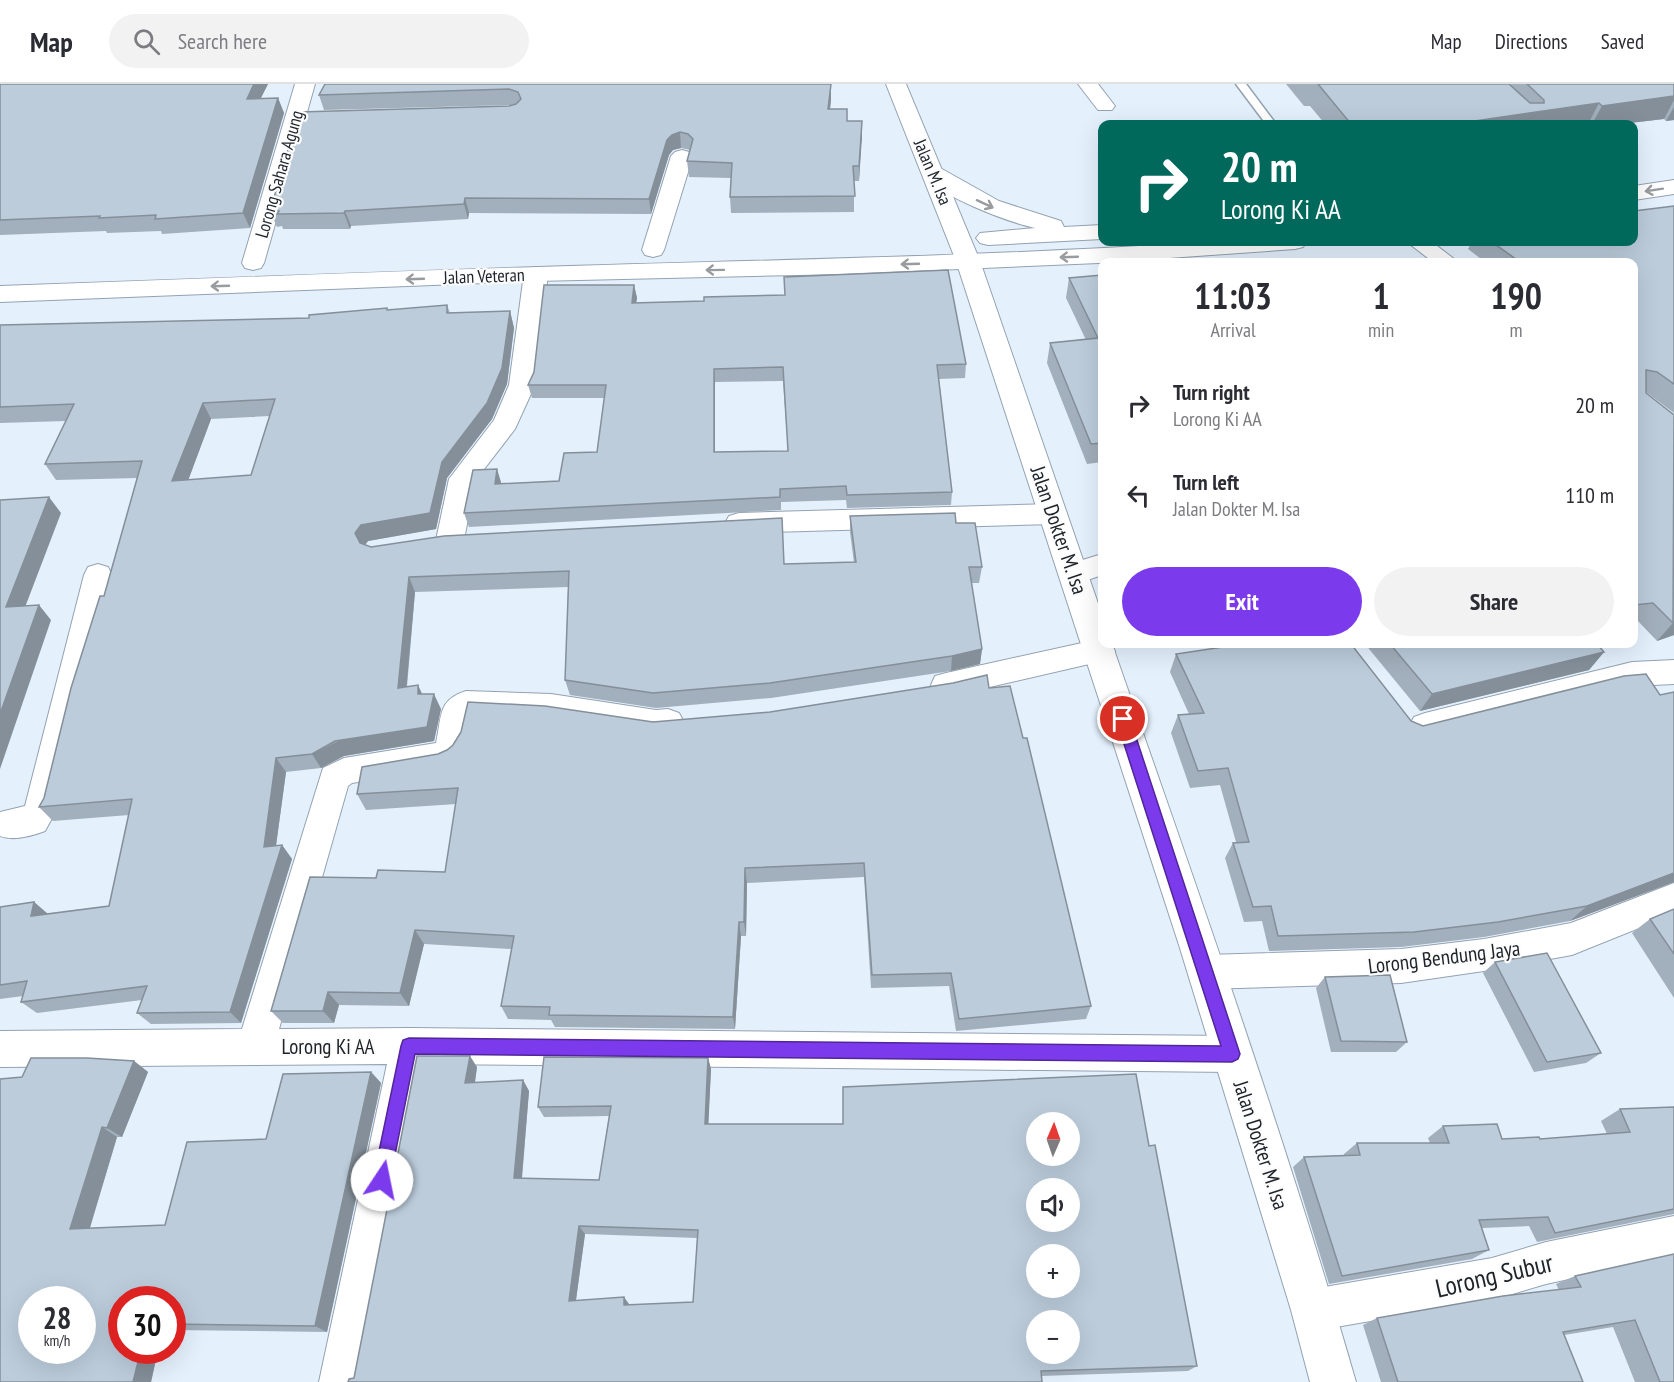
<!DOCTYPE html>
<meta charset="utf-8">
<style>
:root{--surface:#fff;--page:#f2f2f3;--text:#2b2b33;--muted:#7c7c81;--line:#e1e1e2;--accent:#7c3aed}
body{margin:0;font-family:"PT Sans Narrow",sans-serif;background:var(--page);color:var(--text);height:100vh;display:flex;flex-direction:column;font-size:22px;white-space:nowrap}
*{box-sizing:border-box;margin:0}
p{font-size:20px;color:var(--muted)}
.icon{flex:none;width:33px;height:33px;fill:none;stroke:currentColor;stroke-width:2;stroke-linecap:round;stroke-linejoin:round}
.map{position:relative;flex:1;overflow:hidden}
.drawer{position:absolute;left:1098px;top:174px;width:540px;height:390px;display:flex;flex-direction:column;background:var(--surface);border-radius:12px;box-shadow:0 6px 24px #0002}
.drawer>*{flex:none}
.guide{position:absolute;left:1098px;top:36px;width:540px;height:126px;border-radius:12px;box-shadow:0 6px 24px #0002;background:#00695c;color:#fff;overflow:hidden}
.needle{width:39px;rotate:2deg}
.tools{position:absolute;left:1026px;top:1028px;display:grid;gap:12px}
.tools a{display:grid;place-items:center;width:54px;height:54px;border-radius:50%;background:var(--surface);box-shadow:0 6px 24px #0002;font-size:30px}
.speed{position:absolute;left:18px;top:1202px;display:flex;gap:12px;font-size:30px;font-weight:700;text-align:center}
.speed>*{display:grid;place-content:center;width:78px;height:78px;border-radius:50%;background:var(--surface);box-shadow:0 6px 24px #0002;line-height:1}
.speed small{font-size:15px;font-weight:400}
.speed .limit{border:9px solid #d22;background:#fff;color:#111}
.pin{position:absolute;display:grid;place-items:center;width:51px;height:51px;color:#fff;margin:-26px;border:3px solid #fff;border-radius:50%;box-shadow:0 2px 6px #0007}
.me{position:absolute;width:66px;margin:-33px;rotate:11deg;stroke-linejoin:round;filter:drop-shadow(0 0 4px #0008)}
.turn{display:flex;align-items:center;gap:21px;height:126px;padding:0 24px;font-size:27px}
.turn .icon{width:78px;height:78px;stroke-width:2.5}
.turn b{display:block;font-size:42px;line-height:51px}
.eta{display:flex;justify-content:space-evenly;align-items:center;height:102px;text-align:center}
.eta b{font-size:36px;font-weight:700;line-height:42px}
.cta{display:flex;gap:12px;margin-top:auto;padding:12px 24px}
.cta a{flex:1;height:69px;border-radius:36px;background:var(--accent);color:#fff;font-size:24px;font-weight:700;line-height:69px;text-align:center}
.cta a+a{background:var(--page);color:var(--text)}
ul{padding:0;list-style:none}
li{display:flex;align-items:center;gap:18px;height:90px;padding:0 24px}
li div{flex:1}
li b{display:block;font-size:22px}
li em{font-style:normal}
header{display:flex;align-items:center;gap:36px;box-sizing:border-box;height:84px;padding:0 30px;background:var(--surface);border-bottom:2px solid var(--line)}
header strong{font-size:28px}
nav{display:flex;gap:33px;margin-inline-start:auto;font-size:21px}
.search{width:420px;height:54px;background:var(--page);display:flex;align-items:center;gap:15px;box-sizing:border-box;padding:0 21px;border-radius:33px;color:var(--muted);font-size:22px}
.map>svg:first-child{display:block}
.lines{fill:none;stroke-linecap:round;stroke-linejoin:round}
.service-casing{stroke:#93a2b1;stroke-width:3}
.minor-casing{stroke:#93a2b1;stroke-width:2}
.tertiary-casing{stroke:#93a2b1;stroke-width:2}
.secondary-casing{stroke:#93a2b1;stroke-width:2}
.trunk-casing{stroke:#93a2b1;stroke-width:2}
.service{fill:#fff;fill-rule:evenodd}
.minor{fill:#fff;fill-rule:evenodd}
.tertiary{fill:#fff;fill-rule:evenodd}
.secondary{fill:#fff;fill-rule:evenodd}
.trunk{fill:#fff;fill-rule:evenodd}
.wall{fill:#a2afbc;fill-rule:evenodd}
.shaded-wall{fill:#848f99}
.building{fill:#bcccdb;stroke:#848f99;stroke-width:1.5;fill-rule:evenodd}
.oneway{stroke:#999c9e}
.route{fill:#7c3aed;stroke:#51269a;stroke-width:1.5}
.labels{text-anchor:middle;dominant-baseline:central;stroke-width:4.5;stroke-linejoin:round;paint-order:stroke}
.far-street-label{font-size:18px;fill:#1c2228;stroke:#fcfcfc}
.street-label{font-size:21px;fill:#1c2228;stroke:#fcfcfc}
.near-street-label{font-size:26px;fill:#1c2228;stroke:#fcfcfc}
</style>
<header>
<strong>Map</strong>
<div class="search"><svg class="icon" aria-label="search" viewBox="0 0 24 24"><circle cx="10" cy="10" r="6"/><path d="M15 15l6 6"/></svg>Search here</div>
<nav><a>Map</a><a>Directions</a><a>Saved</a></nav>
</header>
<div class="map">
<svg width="1674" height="1298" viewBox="0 0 1674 1298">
<rect width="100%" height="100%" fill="#e4f1fd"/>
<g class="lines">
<defs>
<polygon id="service" points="1236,0 1246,0 1276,40 1266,40"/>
<g id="minor">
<polygon points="295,0 315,0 264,179 261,184 253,186 245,184 242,179"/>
<polygon points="1078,0 1098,0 1115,22 1112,26 1098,26"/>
<polygon points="682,66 689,68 693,72 664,166 661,171 653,173 645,171 642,166 671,72 675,68"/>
<polygon points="1407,158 1432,158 1458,178 1433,178"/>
<polygon points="536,183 544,185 548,190 535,301 515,345 475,397 464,456 460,463 450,466 440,463 436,456 449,395 494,336 509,301 524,190 528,185"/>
<polygon points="1053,420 1063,423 1067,430 1063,437 1053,440 739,449 729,446 725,439 729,432 739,429"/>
<polygon points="1102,470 1102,491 1073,501 1063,498 1059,490 1063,482"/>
<path d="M98 480 108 483 112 491 56 727 45 747C32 752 13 757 0 752V728L25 722 84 491 88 483Z"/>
<polygon points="1100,555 1102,560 1111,560 1115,567 1111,575 946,613 935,610 931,601 935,592 946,589"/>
<polygon points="1674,576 1674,600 1632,602 1425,655 1414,651 1409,642 1414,633 1425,629 1632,578"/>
<path d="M466 607 551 610 656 626 668 625 679 629 684 638 679 647 656 652 551 636 473 632C469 654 469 676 445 684L352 699 348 702 279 945 409 944 1232 952 1245 957 1251 970 1245 983 1232 988 424 980 363 1298H319L387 980 0 983V947L242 945 323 684 344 674 436 659C442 633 437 616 466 607Z"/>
<polygon points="1674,799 1674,830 1572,871 1484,887 1401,899 1206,905 1193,900 1188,888 1193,876 1206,871 1401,865 1484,855 1571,839"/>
<polygon points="1674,1132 1674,1172 1546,1200 1492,1216 1313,1247 1298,1241 1292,1226 1298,1211 1313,1205 1492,1174 1546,1158"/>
</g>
<path id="tertiary" d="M968 170 977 172 980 177 1102 531V560H1112C1197 804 1284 1049 1356 1298H1310L1291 1226 1179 861 956 177 959 172Z"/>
<polygon id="secondary" points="886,0 906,0 980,177 977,182 968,184 959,182 956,177"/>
<g id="trunk">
<path d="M934 83 942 85 999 117 1061 137 1064 143 1102 141V155L988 161 980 159 976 154 980 149 1035 144C1008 138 938 112 923 90L926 85Z"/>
<polygon points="1674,96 1674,110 1634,116 1634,102"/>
<path d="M1202 158H1307L1303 163 1295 165 1099 179 844 190 536 197 0 218V202C179 196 358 188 538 183 759 176 981 173 1202 158Z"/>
</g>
</defs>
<use href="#service" class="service-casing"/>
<use href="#minor" class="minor-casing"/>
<use href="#tertiary" class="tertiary-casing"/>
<use href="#secondary" class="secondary-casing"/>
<use href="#trunk" class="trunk-casing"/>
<use href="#service" class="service"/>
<use href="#minor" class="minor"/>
<use href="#tertiary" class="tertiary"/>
<use href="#secondary" class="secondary"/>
<use href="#trunk" class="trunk"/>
</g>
<g class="wall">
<polygon points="0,0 268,0 260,15 278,14 284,29 250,144 162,150 161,147 107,149 106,147 0,151"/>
<polygon points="325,0 831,16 830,25 847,37 862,37 859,97 854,97 854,128 731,129 730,113 731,94 689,93 687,77 690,66 681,64 673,66 669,71 651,130 469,129 468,135 351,142 350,145 283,145 282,142 277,143 270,127 512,21 324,26 319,11"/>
<polygon points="1286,0 1674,0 1674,36 1666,37 1664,35 1621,40 1325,40 1310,22 1304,22"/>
<polygon points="1674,122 1674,329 1646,308 1646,309 1674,331 1674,551 1657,557 1638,537 1634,538 1634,178 1485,178 1468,165 1472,158 1634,158"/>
<polygon points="1102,191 1102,378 1087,380 1047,279 1050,259 1086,256 1066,214 1069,194"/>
<path d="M634 201 637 214 636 219 966 280 965 294 939 295 952 408 951 421 847 424 846 416 781 418V426L469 443 464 429 501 398V400L559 397 597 368 604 314H532L528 301ZM783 297 788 367 715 368V298Z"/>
<path d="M447 221 450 229 510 227 514 244 507 300 492 335 447 394 436 445 368 457 365 461 371 463 784 480 854 479 850 448V432L956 439 982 483 979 499H971L982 565 980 580 951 587 771 614 656 624 570 611 565 596 568 503 415 508 407 603 422 610 441 625 434 657 344 672 321 684 286 688 276 762 282 761 292 775 241 939 151 940 137 929 142 916 37 929 21 918 23 912 0 915V823L34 818 48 830 109 822 129 731 53 737 39 723 44 714 104 512 137 394 56 396 45 380 66 337 0 339V241L309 234ZM270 332 251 391 188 396 211 335Z"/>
<polygon points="1365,560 1597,560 1604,568 1589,586 1420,627"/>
<polygon points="1176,570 1411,637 1674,798 1570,837 1484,853 1401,863 1269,867 1262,837 1244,838 1225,774 1233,759 1236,758 1220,701 1190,704 1171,649 1178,631 1189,630 1170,588"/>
<polygon points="989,604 1091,922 1086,935 956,947 949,902 871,904 864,793 747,799 746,852 741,852 735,945 555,943 551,936 508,935 501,922 512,865 424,860 409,922 339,921 334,939 283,939 271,927 376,794 445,788 456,720 366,726 357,710 653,638 770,628"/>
<polygon points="1674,825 1674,914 1632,849 1650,835"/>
<polygon points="1495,878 1601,969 1586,979 1534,988 1483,889"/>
<polygon points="1325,893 1407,958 1396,968 1331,968 1316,904"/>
<path d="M31 974H87L134 977 148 988 122 1053H117L90 1144 165 1141 187 1058 266 1055 283 990 371 988 381 999 327 1248 172 1246V1215H122V1266H158L151 1298H0V995L22 993ZM32 1215H82V1266H32Z"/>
<path d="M708 974 711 985 708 1040 1149 1062 1197 1282 1188 1287 1041 1292 354 1294 477 983 475 999 523 996 529 1007 522 1095 599 1096 609 1032 544 1033 538 1023ZM585 1150 697 1154 693 1218 629 1221V1220L576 1216Z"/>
<polygon points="1674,1023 1674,1130 1537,1158 1529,1142 1482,1144 1489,1166 1472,1175 1329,1200 1293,1083 1304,1073 1344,1071 1344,1070 1357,1059 1430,1059 1428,1054 1443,1042 1502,1055 1540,1055 1607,1050 1601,1037 1620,1025"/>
<polygon points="1674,1170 1674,1298 1635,1298 1613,1243 1564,1251 1583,1298 1381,1298 1363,1241 1377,1234 1559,1206 1556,1200 1575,1192"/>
</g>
<g class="shaded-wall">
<polygon points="254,0 268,0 253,30 247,15"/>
<polygon points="831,0 831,16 828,40 828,25"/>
<polygon points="1674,12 1674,16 1664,35 1621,40 1592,40 1602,22"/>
<polygon points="278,14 284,29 250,144 243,129"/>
<polygon points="1599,19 1588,40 1454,40"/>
<polygon points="1674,23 1674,36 1666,37"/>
<polygon points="862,37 862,53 859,97 859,82"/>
<polygon points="680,48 681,64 673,66 669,71 651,130 649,115 667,56 672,51"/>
<polygon points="465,114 469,129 468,135 464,120"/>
<polygon points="345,127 351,142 350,145 344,129"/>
<polygon points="634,201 637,214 634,232 632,219"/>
<polygon points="510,227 514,244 507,300 492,335 447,394 436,445 368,457 362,465 355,449 361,441 442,378"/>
<polygon points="714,285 715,298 715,382 714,368"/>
<polygon points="203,319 211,335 182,413 172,397"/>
<polygon points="497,385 501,398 499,414 495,400"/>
<polygon points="49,413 61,429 19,539 6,523"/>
<polygon points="409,493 415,508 405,619 398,604"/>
<polygon points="39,521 51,536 0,685 0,630"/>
<polygon points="1674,538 1674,551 1657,557 1673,539"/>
<polygon points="982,565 980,580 951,587 952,572"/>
<polygon points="1604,568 1589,586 1420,627 1432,610"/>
<polygon points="418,601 425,616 418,610"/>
<polygon points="434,610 441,625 434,657 344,672 321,684 312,670"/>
<polygon points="276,674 286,688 274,776 264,763"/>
<polygon points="282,761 292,775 241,939 230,928"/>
<polygon points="745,784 747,799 746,852 744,838"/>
<polygon points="1674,789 1674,798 1570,837 1587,822"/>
<polygon points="34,818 49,831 31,832"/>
<polygon points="739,838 741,852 735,945 733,933"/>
<polygon points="415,846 424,860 409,922 400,909"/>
<polygon points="328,908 339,921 334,939 323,927"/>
<polygon points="470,972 477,983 473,1010 465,999"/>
<polygon points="708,974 711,985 708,1049 705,1040"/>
<polygon points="134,977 148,988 122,1053 107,1044"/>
<polygon points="371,988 381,999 327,1248 315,1242"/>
<polygon points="523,996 529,1007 521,1103 514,1094"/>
<polygon points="102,1043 117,1053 87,1153 70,1145"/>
<polygon points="579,1142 585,1150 575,1223 569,1217"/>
<polygon points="624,1213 629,1220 629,1227 624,1221"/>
<polygon points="141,1266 158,1266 151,1298 133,1298"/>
</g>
<g class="building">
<polygon points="0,0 254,0 247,15 278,14 243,129 155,135 156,131 99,134 100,132 0,136"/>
<polygon points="325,0 831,0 828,25 847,25 847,37 862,37 859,82 853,82 855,112 730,113 732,79 687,77 693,55 688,50 680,48 672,51 667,56 649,115 465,114 464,120 345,127 344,129 277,130 279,127 270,127 299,28 509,22 516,20 521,15 518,8 509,5 319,11"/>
<polygon points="1318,0 1509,0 1530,19 1544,19 1544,16 1527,0 1674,0 1674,12 1602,22 1599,19 1454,40 1351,40"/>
<polygon points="1674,122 1674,300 1657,288 1646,286 1646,309 1674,331 1673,539 1653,519 1634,521 1634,178 1520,178 1492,158 1634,158 1634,127"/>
<path d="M948 186 966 280 937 281 952 408 847 411 846 402 780 405V413L464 429 473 386 497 385 495 400 559 397 564 369 597 368 606 301H528L534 288 544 201H634L632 219 704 217V213L785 211 784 193ZM783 283 788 367 714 368V285Z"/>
<polygon points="1102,191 1102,359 1091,360 1050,259 1098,254 1069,194"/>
<path d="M447 221V229L510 227 502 284 487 319 442 378 430 429 361 441 355 449 360 459 371 463 444 452 782 434 784 480 856 478 850 432 955 429 956 439H975L982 483H969L982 565 952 572 770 599 653 609 565 596 569 487 409 493 398 604 418 601V610H434L427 643 335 657 312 670 276 674 264 763 282 761 230 928 137 929 147 902 21 918 27 897 0 901V823L34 818 31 832 109 822 132 715 39 723 44 714 71 604 100 512H104L142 377 45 380 74 320 0 323V241L309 234V231L387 224V226ZM275 315 251 391 172 397 203 319Z"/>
<polygon points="49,413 6,523 39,521 0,630 0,416"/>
<polygon points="1243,560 1351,560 1411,637 1423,642 1624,592 1646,590 1660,611 1674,608 1674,789 1587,822 1498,838 1414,848 1278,852 1271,822 1253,823 1233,759 1249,758 1228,684 1198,687 1178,631 1204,629 1176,570"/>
<polygon points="1390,560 1597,560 1604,568 1432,610"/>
<polygon points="987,591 989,604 1010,602 1023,654 1027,654 1091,922 959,935 951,889 872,891 864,779 745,784 744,838 739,838 733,933 549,931 550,923 501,922 514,852 415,846 400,909 328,908 323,927 271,927 310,793 376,794 378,786 445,788 458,704 357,710 362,683 438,670 447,666 453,661 461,648 468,618 545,622 653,638 770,628 953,599"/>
<polygon points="1674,825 1674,870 1650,835"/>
<polygon points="1547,869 1601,969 1547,978 1495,878"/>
<polygon points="1390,891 1407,958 1341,957 1325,893"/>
<path d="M417 972H470L465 999 523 996 514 1094 599 1096 611 1022 538 1023 544 973 708 974 705 1040H843V1003L1136 990 1149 1062 1155 1061 1197 1282 1041 1287 1042 1298H348L349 1295 354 1294ZM1036 1038H1070V1071H1036ZM1036 1104H1070V1137H1036ZM579 1142 698 1146 693 1218 624 1221V1213L569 1217ZM1036 1170H1070V1203H1036ZM1036 1236H1070V1269H1036Z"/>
<path d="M31 974H87L134 977 107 1044 102 1043 70 1145 165 1141 187 1058 266 1055 283 990 371 988 315 1242 172 1240V1215H122V1266H141L133 1298H0V995L22 993ZM32 1215H82V1266H32Z"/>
<polygon points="1674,1023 1674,1125 1555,1149 1548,1133 1479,1136 1489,1166 1342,1192 1304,1073 1360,1071 1357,1059 1449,1059 1443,1042 1497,1040 1502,1055 1539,1053 1540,1055 1630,1048 1620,1025"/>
<polygon points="1674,1170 1674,1298 1660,1298 1635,1236 1563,1248 1583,1298 1398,1298 1377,1234 1503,1212 1581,1203 1575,1192"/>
</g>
<defs><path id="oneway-shaft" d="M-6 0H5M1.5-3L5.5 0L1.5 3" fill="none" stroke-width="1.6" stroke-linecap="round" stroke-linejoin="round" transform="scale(1.5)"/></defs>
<g class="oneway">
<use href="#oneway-shaft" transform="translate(1654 106) rotate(171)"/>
<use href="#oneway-shaft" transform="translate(985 120) rotate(25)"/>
<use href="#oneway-shaft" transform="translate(1069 173) rotate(178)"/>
<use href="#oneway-shaft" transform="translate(910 180) rotate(178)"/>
<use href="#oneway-shaft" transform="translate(715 186) rotate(179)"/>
<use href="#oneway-shaft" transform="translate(415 195) rotate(178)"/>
<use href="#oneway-shaft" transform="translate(220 202) rotate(178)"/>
</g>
<polygon class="route" points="1123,629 1130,635 1240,970 1238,975 1232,978 415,970 390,1096 388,1102 382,1105 376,1102 373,1096 401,962 403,956 409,954 1221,962 1116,635"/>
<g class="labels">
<g class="far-street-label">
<text transform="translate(933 88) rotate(67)">Jalan M. Isa</text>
<text transform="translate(279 90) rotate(-74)">Lorong Sahara Agung</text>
<text transform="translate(484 192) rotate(-2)">Jalan Veteran</text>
</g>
<g class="street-label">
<text transform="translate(1059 446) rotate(71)">Jalan Dokter M. Isa</text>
<text transform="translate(1444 873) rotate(-7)">Lorong Bendung Jaya</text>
<text x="328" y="962">Lorong Ki AA</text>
<text transform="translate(1261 1061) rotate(72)">Jalan Dokter M. Isa</text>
</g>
<g class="near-street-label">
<text transform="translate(1494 1191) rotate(-13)">Lorong Subur</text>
</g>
</g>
</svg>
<div class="tools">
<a><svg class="needle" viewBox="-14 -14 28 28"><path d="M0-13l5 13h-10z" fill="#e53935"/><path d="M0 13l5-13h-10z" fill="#7c7c81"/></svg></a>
<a><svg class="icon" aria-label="sound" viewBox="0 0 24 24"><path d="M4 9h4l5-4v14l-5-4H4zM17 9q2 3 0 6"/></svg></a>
<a>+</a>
<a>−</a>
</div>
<div class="speed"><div>28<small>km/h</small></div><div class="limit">30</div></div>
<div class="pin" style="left:1123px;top:635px;background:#d93025"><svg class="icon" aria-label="arrive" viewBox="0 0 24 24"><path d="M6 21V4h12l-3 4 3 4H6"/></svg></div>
<svg class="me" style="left:382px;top:1096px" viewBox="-20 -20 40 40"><circle r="19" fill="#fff"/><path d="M0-13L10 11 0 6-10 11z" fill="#7c3aed"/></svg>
<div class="guide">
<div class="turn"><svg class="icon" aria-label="right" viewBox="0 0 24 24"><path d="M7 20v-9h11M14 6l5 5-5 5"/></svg><div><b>20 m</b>Lorong Ki AA</div></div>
</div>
<section class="drawer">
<div class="eta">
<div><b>11:03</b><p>Arrival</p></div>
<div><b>1</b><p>min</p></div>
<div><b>190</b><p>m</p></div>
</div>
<ul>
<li><svg class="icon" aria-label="right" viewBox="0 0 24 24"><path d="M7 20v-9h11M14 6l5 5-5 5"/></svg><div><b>Turn right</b><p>Lorong Ki AA</p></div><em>20 m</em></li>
<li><svg class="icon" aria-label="left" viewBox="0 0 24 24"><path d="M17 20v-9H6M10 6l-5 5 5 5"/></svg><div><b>Turn left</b><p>Jalan Dokter M. Isa</p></div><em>110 m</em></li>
</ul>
<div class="cta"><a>Exit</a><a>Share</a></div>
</section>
</div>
